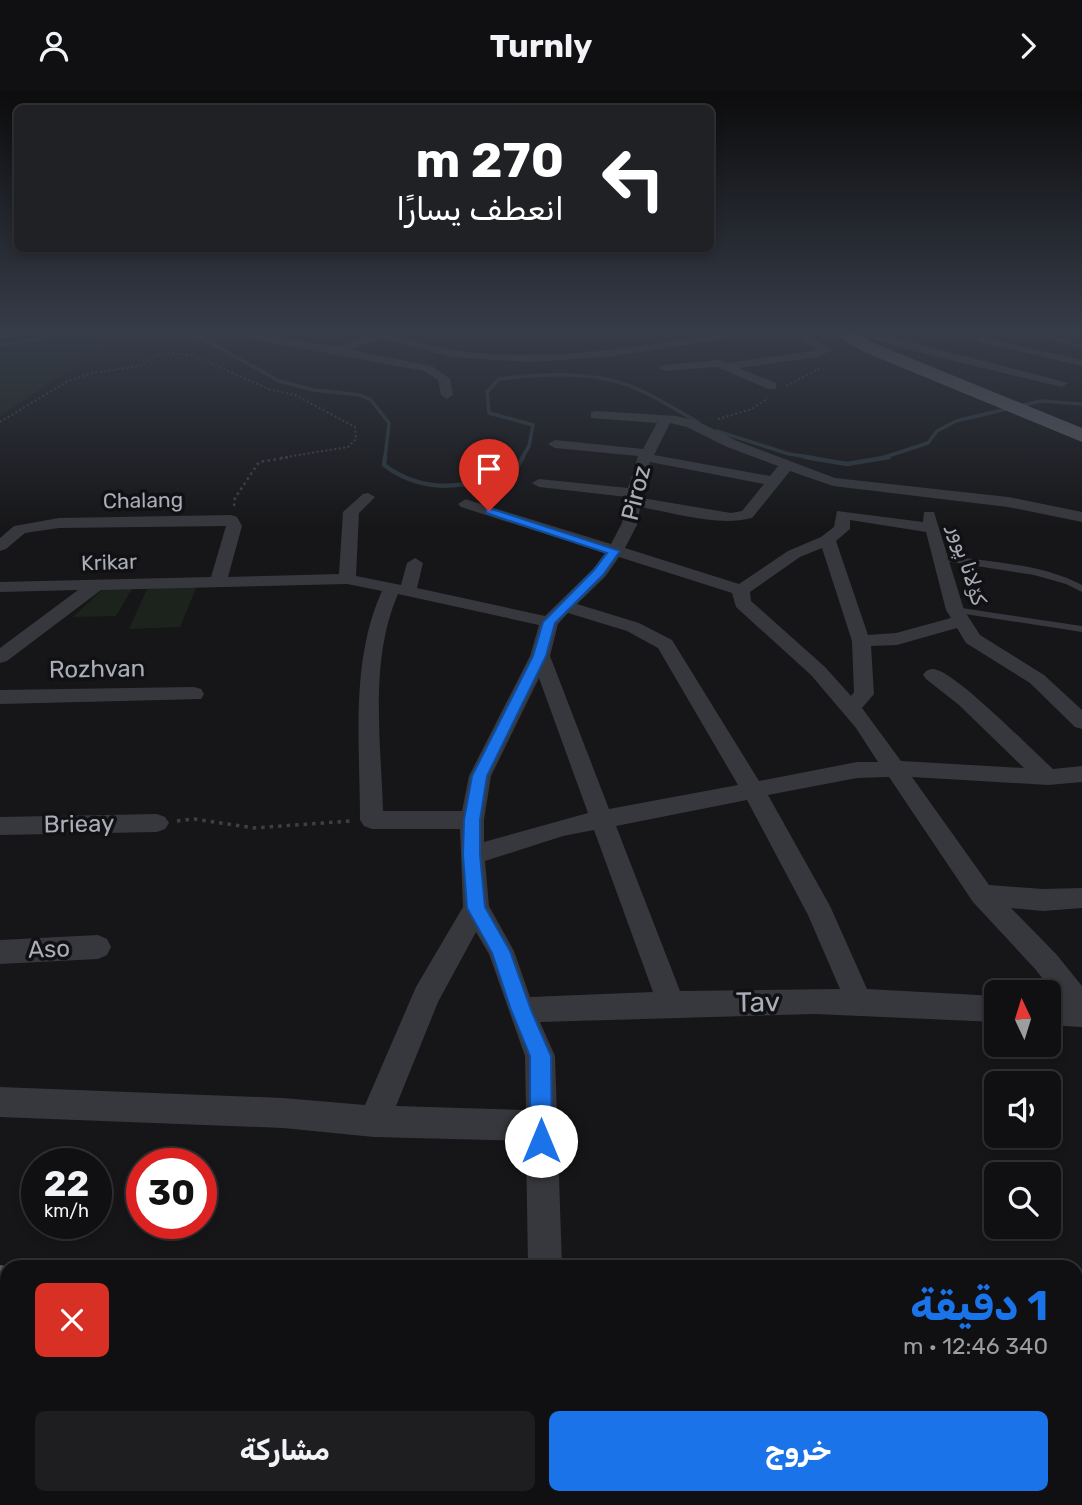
<!DOCTYPE html>
<html lang="ar">
<meta charset="utf-8">
<style>
:root{--surface:#101012;--page:#1e1e20;--text:#f1f3f6;--muted:#9c9d9f;--line:#303032;--accent:#1a73e8}
body{margin:0;font-family:Rubik,"Noto Naskh Arabic",sans-serif;background:var(--page);color:var(--text);direction:rtl;height:100vh;display:flex;flex-direction:column;font-size:26px;white-space:nowrap}
*{box-sizing:border-box;margin:0}
p{font-size:23px;color:var(--muted)}
.icon{flex:none;width:38px;height:38px;fill:none;stroke:currentColor;stroke-width:2;stroke-linecap:round;stroke-linejoin:round}
.map{position:relative;flex:1;overflow:hidden;direction:ltr}
.side{position:absolute;left:0px;top:1169px;width:1083px;height:245px;display:flex;flex-direction:column;background:var(--surface);border-radius:21px 21px 0 0;box-shadow:0 4px 10px #0003,0 0 0 2px var(--line);direction:rtl}
.side>*{flex:none}
.guide{position:absolute;left:14px;top:14px;width:700px;height:147px;border-radius:10px;box-shadow:0 4px 10px #0003,0 0 0 2px var(--line);direction:rtl;background:#202124;color:#fff;overflow:hidden}
.needle{width:46px;rotate:356deg}
.tools{position:absolute;left:984px;top:889px;display:grid;gap:14px}
.tools a{display:grid;place-items:center;width:77px;height:77px;border-radius:10px;background:var(--surface);box-shadow:0 4px 10px #0003,0 0 0 2px var(--line);font-size:35px}
.speed{position:absolute;left:21px;top:1057px;display:flex;gap:14px;font-size:35px;font-weight:700;text-align:center}
.speed>*{display:grid;place-content:center;width:91px;height:91px;border-radius:50%;background:var(--surface);box-shadow:0 4px 10px #0003,0 0 0 2px var(--line);line-height:1}
.speed small{font-size:18px;font-weight:400}
.speed .limit{border:10px solid #d22;background:#fff;color:#111}
.pin{position:absolute;display:grid;place-items:center;width:60px;height:60px;color:#fff;margin:-72px -30px;border-radius:50% 50% 50% 0;rotate:-45deg;box-shadow:0 0 7px #0007}
.pin .icon{rotate:45deg}
.me{position:absolute;width:77px;margin:-38px;rotate:0deg;stroke-linejoin:round;filter:drop-shadow(0 0 5px #0008)}
.turn{display:flex;align-items:center;gap:24px;height:147px;padding:0 35px;font-size:32px}
.turn .icon{width:91px;height:91px;stroke-width:2.5}
.turn b{display:block;font-size:49px;line-height:60px}
.round{display:grid;place-items:center;flex:none;width:74px;height:74px;border-radius:10px;background:var(--page)}
.head{display:flex;align-items:center;justify-content:space-between;height:119px;padding:0 35px}
h1{font-size:42px;font-weight:700;line-height:52px;color:var(--accent)}
.action{display:flex;gap:14px;margin-top:auto;padding:14px 35px}
.action a{flex:1;height:80px;border-radius:10px;background:var(--accent);color:#fff;font-size:28px;font-weight:700;line-height:80px;text-align:center}
.action a+a{background:var(--page);color:var(--text)}
header{display:flex;justify-content:space-between;align-items:center;height:91px;padding:0 35px;background:var(--surface);font-size:32px;font-weight:700}
.map>svg:first-child{display:block}
.green{fill:#1c231d}
.lines{fill:none;stroke-linecap:round;stroke-linejoin:round}
.stream-far1{stroke:#2c353c;stroke-width:3.5}
.stream{stroke:#2c353c;stroke-width:4.5}
.path-far2{stroke:#3d3f44;stroke-width:2;stroke-dasharray:2 2.5;stroke-linecap:butt}
.path-far1{stroke:#3d3f44;stroke-width:2.5;stroke-dasharray:2.5 3.5;stroke-linecap:butt}
.path{stroke:#3d3f44;stroke-width:3.5;stroke-dasharray:3.5 5;stroke-linecap:butt}
.service{fill:#37383d;fill-rule:evenodd}
.minor{fill:#37383d;fill-rule:evenodd}
.primary{fill:#53555c;fill-rule:evenodd}
.route{fill:#1a73e8;stroke:#114b97;stroke-width:2}
.labels{text-anchor:middle;dominant-baseline:central;stroke-width:7;stroke-linejoin:round;paint-order:stroke}
.far-street-label{font-size:21px;fill:#a8adb8;stroke:#111113}
.street-label{font-size:24px;fill:#a8adb8;stroke:#111113}
.near-street-label{font-size:28px;fill:#a8adb8;stroke:#111113}
</style>
<header><svg class="icon" aria-label="forward" viewBox="0 0 24 24"><path d="M9 5l7 7-7 7"/></svg>Turnly<svg class="icon" aria-label="person" viewBox="0 0 24 24"><circle cx="12" cy="8" r="4"/><path d="M4 21q1-7 8-7t8 7"/></svg></header>
<div class="map">
<svg width="1082" height="1414" viewBox="0 0 1082 1414">
<rect width="100%" height="100%" fill="#161618"/>
<g class="green">
<polygon points="0,239 251,239 218,257 179,252 101,258 0,325"/>
<polygon points="197,495 180,536 129,538 148,496"/>
<polygon points="133,496 116,525 73,526 104,497"/>
</g>
<g class="lines">
<g class="stream-far1">
<polyline points="1026,239 1082,256"/>
<polyline points="0,247 28,239"/>
<polyline points="0,254 95,239 135,239 202,247 279,290 314,299 360,304 371,309 389,332 385,367"/>
<polyline points="717,340 789,363 815,367"/>
<path d="M522 367 529 355 533 334 489 322 487 301 499 288C543 283 593 279 635 297 657 306 677 320 698 331"/>
<polyline points="882,367 928,352 937,340 956,330 1041,310 1082,313"/>
</g>
<g class="stream">
<path d="M385 366 384 374C427 406 468 395 515 380L523 366"/>
<polyline points="805,366 847,373 889,366"/>
</g>
<g class="path-far2">
<polyline points="786,295 820,277"/>
<polyline points="718,328 752,318 768,307"/>
<polyline points="0,331 68,290 93,282 139,275 158,263 168,262 192,264 271,299 295,304 355,336 356,348 348,356 280,367"/>
</g>
<polyline class="path-far1" points="234,415 235,407 259,371 290,366"/>
<polyline class="path" points="177,730 194,728 254,737 350,730"/>
<g class="service">
<path d="M941 464C988 471 1040 472 1082 494V501L1066 493 1034 484 938 469V465Z"/>
<polygon points="955,516 1082,535 1082,541 952,521 952,517"/>
</g>
<g class="minor">
<path d="M235 239 338 256 371 243 364 239H391V243C474 273 561 266 646 254 687 248 728 239 769 239L764 242 608 266 529 271 451 266 381 247 351 259 432 275 450 288 453 304 447 308 441 304 438 289 424 280 222 243 217 240Z"/>
<path d="M463 239H564L559 242C536 243 481 252 463 239Z"/>
<polygon points="788,239 800,239 832,259 818,266 739,277 776,292 776,298 768,298 717,276 665,280 659,277 665,274 718,269 727,272 818,259"/>
<polygon points="827,239 841,239 868,253 858,255"/>
<polygon points="866,239 1068,292 1062,296 917,261 861,244 861,240"/>
<polygon points="983,246 1082,269 1082,275 979,251 979,247"/>
<path d="M596 320 676 325 697 330 737 350 835 387 1008 406 1082 421V431L1008 416 833 395 790 380 752 427C717 436 676 422 640 416L638 432 625 457 739 493 788 460 821 446 834 436 837 420 923 431 924 421H934L964 519 980 544 1044 584 1082 619V638L1075 636 1030 592 966 552 957 537 897 554 871 555 874 603 862 617 901 670 1024 677 959 614 926 588 923 584 926 580C931 578 932 577 937 579 959 585 1031 658 1053 678L1082 675V691L1048 694 912 686 989 794 1043 798 1082 797V817L1043 820 1011 817 1056 863 1082 895V936L1048 934V908L1059 909 1036 879 973 811 889 686 857 687 768 704 830 815 867 898 996 905V931L815 923 540 931 555 965 562 1176H528L526 1050 374 1046 283 1037 0 1026V996L283 1007 365 1014 416 896 463 816 460 738H372L364 735 360 729C360 654 350 570 382 500L347 493 101 499 7 570 0 572V557L78 499 0 501V491L211 486 226 435 59 437 25 442 6 458 0 460V447L14 435 59 427 231 424 237 426 242 435 228 486 339 483 343 421 363 403 368 402 375 406 359 422 356 485 401 494 407 472 415 467 423 472 417 497 545 525 593 478 605 462 461 416 458 413 466 408 471 410 611 453 622 432 627 406 539 396 532 392 539 388 628 397 638 365 555 357 548 353 555 349 643 358 657 332 591 327V321ZM670 332 687 336 727 356 778 375 770 385 654 364ZM650 371 764 393 742 420 731 422 642 407ZM850 429 926 441 946 519 951 527 896 542 868 544 836 450 850 438ZM822 457 852 550 854 601 851 605 825 576 751 510 750 501 800 466ZM619 466 732 502 736 516 811 584 856 637 878 671H857L759 690 672 549 639 532 577 513 605 486ZM398 503 539 534 530 565 469 685 462 720H383C381 650 369 570 398 503ZM568 522 627 540 658 557 738 694 609 718 550 565 558 533ZM539 587 588 722 484 751V729L491 685ZM747 709 808 824 840 898 680 900 616 735ZM594 739 653 901 530 906 514 860 489 815 485 770 563 745ZM476 841 489 863 525 965 526 1019 396 1015 438 911Z"/>
<polygon points="194,596 201,598 204,603 201,608 0,613 0,599"/>
<polygon points="157,723 165,726 169,732 165,738 157,741 0,744 0,726"/>
<polygon points="98,844 107,848 111,856 107,864 98,868 0,873 0,849"/>
<polygon points="252,1407 292,1407 293,1414 251,1414"/>
</g>
<g class="primary">
<polygon points="840,239 858,239 858,243 876,253 1082,337 1082,351 864,261 843,249"/>
<polygon points="0,1174 11,1176 7,1176 7,1232 0,1232"/>
<rect x="1076" y="1184" width="6" height="58"/>
<rect x="0" y="1239" width="7" height="60"/>
<rect x="1076" y="1251" width="6" height="60"/>
</g>
</g>
<linearGradient id="sky" x2="0" y2="1"><stop stop-color="#0c0c0d"/><stop offset="0.55" stop-color="#363c48"/><stop offset="1" stop-color="#363c48" stop-opacity="0"/></linearGradient>
<rect width="1082" height="437" fill="url(#sky)"/>
<polygon class="route" points="489,417 620,460 603,484 555,532 546,565 487,685 480,729 480,764 485,816 510,860 531,919 551,965 552,1050 548,1058 541,1061 533,1058 530,1050 530,965 511,919 492,862 467,817 463,764 464,729 472,685 533,565 543,531 594,479 607,462 486,422 486,418"/>
<g class="labels">
<g class="far-street-label">
<text transform="translate(143 409) rotate(-1)">Chalang</text>
<text transform="translate(109 471) rotate(-2)">Krikar</text>
<text transform="translate(968 474) rotate(73)">کۆلانا پوور</text>
</g>
<g class="street-label">
<text transform="translate(636 402) rotate(-76)">Piroz</text>
<text transform="translate(97 578) rotate(-1)">Rozhvan</text>
<text transform="translate(79 733) rotate(-1)">Brieay</text>
<text transform="translate(49 858) rotate(-2)">Aso</text>
</g>
<g class="near-street-label">
<text transform="translate(758 911) rotate(-1)">Tav</text>
</g>
</g>
</svg>
<div class="tools">
<a><svg class="needle" viewBox="-14 -14 28 28"><path d="M0-13l5 13h-10z" fill="#e53935"/><path d="M0 13l5-13h-10z" fill="#9c9d9f"/></svg></a>
<a><svg class="icon" aria-label="sound" viewBox="0 0 24 24"><path d="M4 9h4l5-4v14l-5-4H4zM17 9q2 3 0 6"/></svg></a>
<a><svg class="icon" aria-label="search" viewBox="0 0 24 24"><circle cx="10" cy="10" r="6"/><path d="M15 15l6 6"/></svg></a>
</div>
<div class="speed"><div>22<small>km/h</small></div><div class="limit">30</div></div>
<div class="pin" style="left:489px;top:420px;background:#d93025"><svg class="icon" aria-label="arrive" viewBox="0 0 24 24"><path d="M6 21V4h12l-3 4 3 4H6"/></svg></div>
<svg class="me" style="left:541px;top:1050px" viewBox="-20 -20 40 40"><circle r="19" fill="#fff"/><path d="M0-13L10 11 0 6-10 11z" fill="#1a73e8"/></svg>
<div class="guide">
<div class="turn"><svg class="icon" aria-label="left" viewBox="0 0 24 24"><path d="M17 20v-9H6M10 6l-5 5 5 5"/></svg><div><b>270 m</b>انعطف يسارًا</div></div>
</div>
<section class="side">
<div class="head"><div><h1>1 دقيقة</h1><p>340 m · 12:46</p></div><a class="round" style="background:#d93025;color:#fff"><svg class="icon" aria-label="close" viewBox="0 0 24 24"><path d="M6 6l12 12M18 6L6 18"/></svg></a></div>
<div class="action"><a>خروج</a><a>مشاركة</a></div>
</section>
</div>
